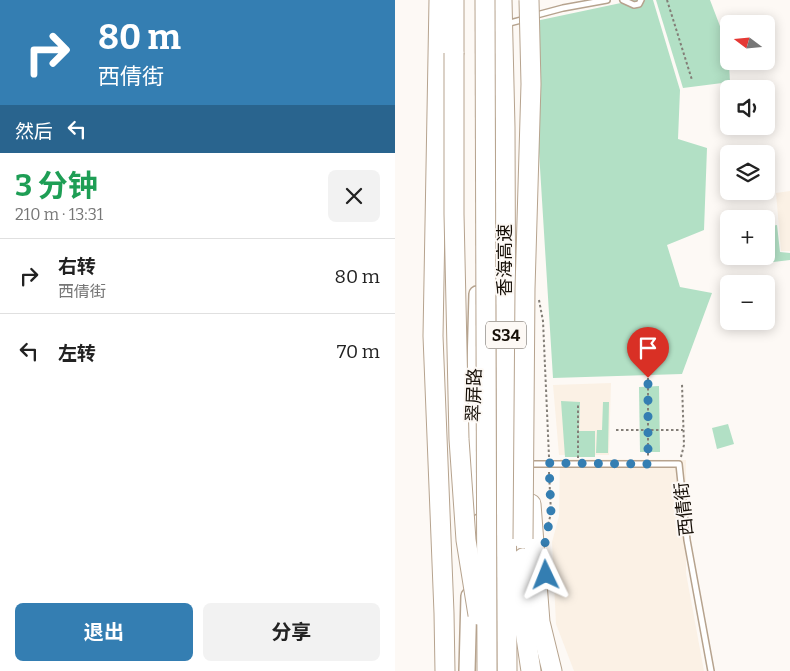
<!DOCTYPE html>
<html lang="zh">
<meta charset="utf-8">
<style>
:root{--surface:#fff;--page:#f2f2f2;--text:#222;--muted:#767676;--line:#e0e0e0;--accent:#347eb2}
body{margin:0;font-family:Bitter,"Noto Sans SC",serif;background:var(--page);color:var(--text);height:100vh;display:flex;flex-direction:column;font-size:19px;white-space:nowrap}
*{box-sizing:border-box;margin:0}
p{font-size:16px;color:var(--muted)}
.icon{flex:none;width:28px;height:28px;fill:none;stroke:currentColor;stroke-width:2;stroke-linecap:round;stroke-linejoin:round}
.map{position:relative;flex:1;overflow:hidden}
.details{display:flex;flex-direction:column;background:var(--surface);width:395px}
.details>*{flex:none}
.guide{background:#347eb2;color:#fff;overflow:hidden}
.needle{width:32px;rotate:286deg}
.buttons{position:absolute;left:325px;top:15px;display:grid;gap:10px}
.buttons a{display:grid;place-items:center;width:55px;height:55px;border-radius:8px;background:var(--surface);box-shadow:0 2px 12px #0003;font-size:25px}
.pin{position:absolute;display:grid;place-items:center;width:42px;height:42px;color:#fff;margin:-51px -21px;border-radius:50% 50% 50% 0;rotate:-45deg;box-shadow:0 0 5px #0007}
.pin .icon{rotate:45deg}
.me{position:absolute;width:55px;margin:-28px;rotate:358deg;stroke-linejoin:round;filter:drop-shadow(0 0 4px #0008)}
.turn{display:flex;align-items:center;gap:18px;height:105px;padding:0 15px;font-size:22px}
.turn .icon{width:65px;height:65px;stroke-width:2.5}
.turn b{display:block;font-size:35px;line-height:42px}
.then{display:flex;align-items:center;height:48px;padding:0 15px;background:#0003;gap:10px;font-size:19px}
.round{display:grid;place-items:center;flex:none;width:52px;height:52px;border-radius:8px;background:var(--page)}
.head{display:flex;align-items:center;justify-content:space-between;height:85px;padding:0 15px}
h1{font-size:30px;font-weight:700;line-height:38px;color:#1e9e55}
.button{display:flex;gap:10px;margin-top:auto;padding:10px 15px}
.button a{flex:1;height:58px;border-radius:8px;background:var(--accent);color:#fff;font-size:20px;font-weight:700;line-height:58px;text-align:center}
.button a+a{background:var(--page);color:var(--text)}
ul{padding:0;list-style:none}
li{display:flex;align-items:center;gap:15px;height:75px;padding:0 15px;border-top:1px solid var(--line)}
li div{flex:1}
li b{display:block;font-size:19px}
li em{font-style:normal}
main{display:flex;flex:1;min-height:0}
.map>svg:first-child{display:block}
.built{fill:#fbf1e5}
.green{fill:#b2e0c5}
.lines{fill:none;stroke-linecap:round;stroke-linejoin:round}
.lane-casing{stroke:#b6a38e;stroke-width:8}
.secondary-casing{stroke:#b6a38e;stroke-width:18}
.highway-casing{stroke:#b6a38e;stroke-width:21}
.path{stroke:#837e77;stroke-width:2;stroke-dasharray:2.5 2.5;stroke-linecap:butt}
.lane{stroke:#fff;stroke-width:5}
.secondary{stroke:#fff;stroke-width:15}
.highway{stroke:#fff;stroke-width:19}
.highway-bridge-casing{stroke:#b6a38e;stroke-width:21;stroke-linecap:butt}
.highway-bridge{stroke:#fff;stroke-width:19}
.route{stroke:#347eb2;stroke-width:9;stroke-dasharray:0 16.2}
.labels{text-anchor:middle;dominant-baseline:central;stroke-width:4;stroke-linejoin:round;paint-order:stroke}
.shield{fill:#fdf9f5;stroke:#5c564f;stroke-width:1}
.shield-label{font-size:16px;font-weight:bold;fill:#171008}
.street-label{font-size:18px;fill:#171008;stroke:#fdf9f5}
</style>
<main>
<section class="details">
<div class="guide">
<div class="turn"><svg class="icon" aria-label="right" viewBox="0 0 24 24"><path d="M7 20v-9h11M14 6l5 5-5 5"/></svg><div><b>80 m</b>西倩街</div></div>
<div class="then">然后<svg class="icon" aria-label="left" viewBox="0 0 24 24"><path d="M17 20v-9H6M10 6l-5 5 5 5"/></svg></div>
</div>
<div class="head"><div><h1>3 分钟</h1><p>210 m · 13:31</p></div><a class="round"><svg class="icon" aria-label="close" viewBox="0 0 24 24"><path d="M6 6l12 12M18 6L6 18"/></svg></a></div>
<ul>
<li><svg class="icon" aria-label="right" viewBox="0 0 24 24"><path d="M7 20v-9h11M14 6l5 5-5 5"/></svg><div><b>右转</b><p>西倩街</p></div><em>80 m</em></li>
<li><svg class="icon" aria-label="left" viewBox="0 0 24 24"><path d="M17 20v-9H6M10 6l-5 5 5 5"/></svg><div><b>左转</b></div><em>70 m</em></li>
</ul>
<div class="button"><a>退出</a><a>分享</a></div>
</section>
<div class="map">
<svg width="395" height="671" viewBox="0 0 395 671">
<rect width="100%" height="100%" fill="#fdf9f5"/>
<g class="built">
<polygon points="395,191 395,251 386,251 381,193"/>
<polygon points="216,383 214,455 164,455 158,385"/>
<polygon points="165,459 291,460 291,573 309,671 179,671 161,624 157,542 164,516"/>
</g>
<g class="green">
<polygon points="240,0 258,0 285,90 283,139 312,148 309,230 272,245 285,287 317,293 287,374 158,378 136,22"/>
<polygon points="261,0 315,0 333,47 335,82 288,88"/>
<polygon points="382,225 385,252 395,253 395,260 370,263 371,227"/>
<polygon points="264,386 265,452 245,452 244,387"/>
<polygon points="166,401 185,402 184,431 200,431 200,457 170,457"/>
<polygon points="208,402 214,402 213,453 201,453 202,430 207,430"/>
<polygon points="333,424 339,444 322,449 317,428"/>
</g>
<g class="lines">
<defs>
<g id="lane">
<polyline points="228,0 239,5 244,4 246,0"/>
<polyline points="138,16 168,8 212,0"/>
<polyline points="111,24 130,19"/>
<polyline points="135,464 284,464 292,540 316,671"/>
</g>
<g id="secondary">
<polyline points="76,508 82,294"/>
<polyline points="72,671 74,596"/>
</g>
<g id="highway">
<polyline points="44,0 38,336 49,613 50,671"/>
<polyline points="59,0 59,53"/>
<polyline points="107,0 110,127 112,671"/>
<polyline points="136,504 145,622 157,671"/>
<polyline points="128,558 129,624 136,671"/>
</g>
</defs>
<use href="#lane" class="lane-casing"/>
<use href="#secondary" class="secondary-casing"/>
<use href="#highway" class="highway-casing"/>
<g class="path">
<polyline points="272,0 297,80"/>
<polyline points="144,300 148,321 154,457"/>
<polyline points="253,378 253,456"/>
<polyline points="221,430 288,430"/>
<polyline points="286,457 289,445 287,384"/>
<polyline points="183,458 183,404"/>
<polyline points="152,529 156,513 154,472"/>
</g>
<use href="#lane" class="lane"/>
<use href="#secondary" class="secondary"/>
<use href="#highway" class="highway"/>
<defs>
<g id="highway-bridge">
<polyline points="90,0 92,671"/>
<polyline points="59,53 59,214 64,439 71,540 83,615"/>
<polyline points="128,539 130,289 136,84 134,0"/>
</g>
</defs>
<use href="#highway-bridge" class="highway-bridge-casing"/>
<use href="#highway-bridge" class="highway-bridge"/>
</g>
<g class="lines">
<polyline class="route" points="151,575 150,543 156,513 154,463 253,464 253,378"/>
</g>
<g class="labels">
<rect class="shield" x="91" y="321.5" width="40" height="27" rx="4"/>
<g class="shield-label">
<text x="111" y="335">S34</text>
</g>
<g class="street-label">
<text transform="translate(110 260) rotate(-90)">香海高速</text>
<text transform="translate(79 395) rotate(-88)">翠屏路</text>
<text transform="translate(289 509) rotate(-96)">西倩街</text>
</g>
</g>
</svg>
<div class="buttons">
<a><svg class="needle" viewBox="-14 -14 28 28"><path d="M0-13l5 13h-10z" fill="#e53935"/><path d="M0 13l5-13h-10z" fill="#767676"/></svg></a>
<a><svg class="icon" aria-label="sound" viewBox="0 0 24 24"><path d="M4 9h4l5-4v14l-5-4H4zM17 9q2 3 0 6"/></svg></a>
<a><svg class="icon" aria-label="layers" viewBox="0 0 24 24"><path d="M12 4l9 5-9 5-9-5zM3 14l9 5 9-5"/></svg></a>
<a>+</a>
<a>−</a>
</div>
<div class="pin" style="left:253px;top:378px;background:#d93025"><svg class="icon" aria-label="arrive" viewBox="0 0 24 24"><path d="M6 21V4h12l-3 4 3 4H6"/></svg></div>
<svg class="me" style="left:151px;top:575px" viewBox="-20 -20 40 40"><path d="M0-17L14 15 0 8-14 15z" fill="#347eb2" stroke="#fff" stroke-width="4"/></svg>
</div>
</main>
